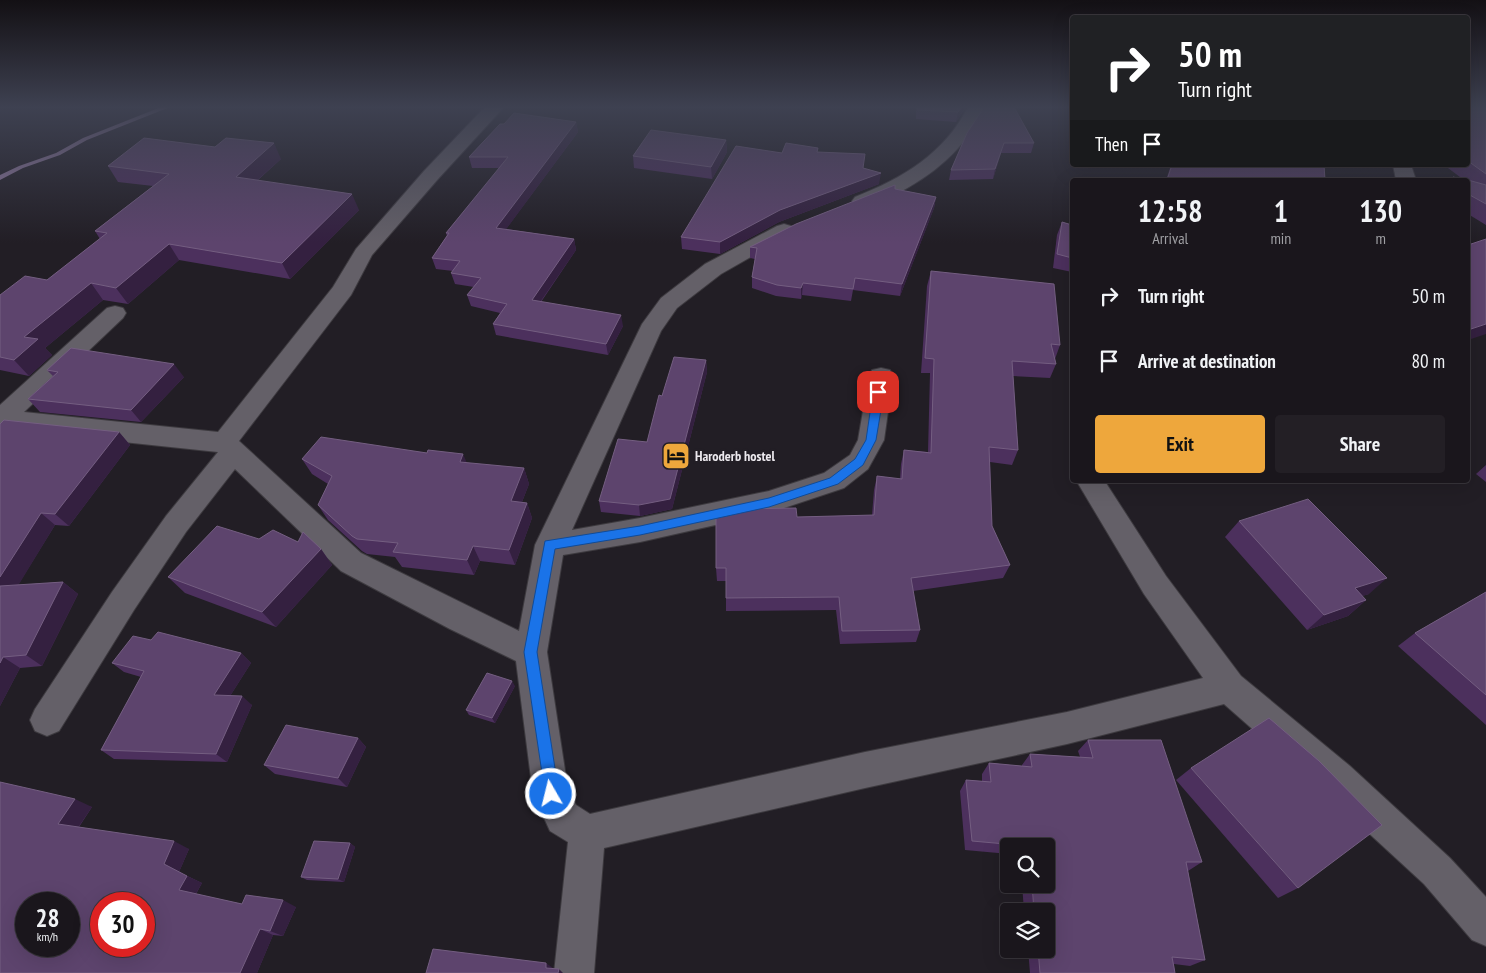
<!DOCTYPE html>
<style>
:root{--surface:#1a161c;--page:#231f25;--text:#f1f3f6;--muted:#9f9fa3;--line:#38353b;--accent:#eea73c}
body{margin:0;font-family:"PT Sans Narrow",sans-serif;background:var(--page);color:var(--text);height:100vh;display:flex;flex-direction:column;font-size:19px;white-space:nowrap}
*{box-sizing:border-box;margin:0}
p{font-size:16px;color:var(--muted)}
.icon{flex:none;width:28px;height:28px;fill:none;stroke:currentColor;stroke-width:2;stroke-linecap:round;stroke-linejoin:round}
.map{position:relative;flex:1;overflow:hidden}
.panel{position:absolute;left:1070px;top:178px;width:400px;height:305px;display:flex;flex-direction:column;background:var(--surface);border-radius:5px;box-shadow:0 5px 20px #0002,0 0 0 1px var(--line)}
.panel>*{flex:none}
.banner{position:absolute;left:1070px;top:15px;width:400px;height:152px;border-radius:5px;box-shadow:0 5px 20px #0002,0 0 0 1px var(--line);background:#202124;color:#fff;overflow:hidden}
.controls{position:absolute;left:1000px;top:838px;display:grid;gap:10px}
.controls a{display:grid;place-items:center;width:55px;height:55px;border-radius:5px;background:var(--surface);box-shadow:0 5px 20px #0002,0 0 0 1px var(--line);font-size:25px}
.speed{position:absolute;left:15px;top:892px;display:flex;gap:10px;font-size:25px;font-weight:700;text-align:center}
.speed>*{display:grid;place-content:center;width:65px;height:65px;border-radius:50%;background:var(--surface);box-shadow:0 5px 20px #0002,0 0 0 1px var(--line);line-height:1}
.speed small{font-size:12px;font-weight:400}
.speed .limit{border:8px solid #d22;background:#fff;color:#111}
.pin{position:absolute;display:grid;place-items:center;width:42px;height:42px;color:#fff;margin:-21px;border-radius:10px;box-shadow:0 2px 8px #0006}
.me{position:absolute;width:55px;margin:-28px;rotate:352deg;stroke-linejoin:round;filter:drop-shadow(0 0 4px #0008)}
.turn{display:flex;align-items:center;gap:18px;height:105px;padding:0 25px;font-size:22px}
.turn .icon{width:65px;height:65px;stroke-width:2.5}
.turn b{display:block;font-size:35px;line-height:42px}
.then{display:flex;align-items:center;height:48px;padding:0 25px;background:#0003;gap:10px;font-size:19px}
.eta{display:flex;justify-content:space-evenly;align-items:center;height:85px;text-align:center}
.eta b{font-size:30px;font-weight:600;line-height:35px}
.primary-button{display:flex;gap:10px;margin-top:auto;padding:10px 25px}
.primary-button a{flex:1;height:58px;border-radius:5px;background:var(--accent);color:#111;font-size:20px;font-weight:600;line-height:58px;text-align:center}
.primary-button a+a{background:var(--page);color:var(--text)}
ul{padding:0;list-style:none}
li{display:flex;align-items:center;gap:15px;height:65px;padding:0 25px}
li div{flex:1}
li b{display:block;font-size:19px}
li em{font-style:normal}
.map>svg:first-child{display:block}
.lines{fill:none;stroke-linecap:round;stroke-linejoin:round}
.stream{fill:#947ca2;fill-rule:evenodd}
.street-casing{stroke:#3d3a3f;stroke-width:2}
.street{fill:#646068;fill-rule:evenodd}
.wall{fill:#4c305d}
.shaded-wall{fill:#342040}
.building{fill:#5d446d;stroke:#745e81;fill-rule:evenodd}
.route{fill:#1a73e8;stroke:#114b97}
.labels{text-anchor:middle;dominant-baseline:central;stroke-width:5;stroke-linejoin:round;paint-order:stroke}
.poi-label{font-size:14px;font-weight:bold;fill:#ece9ee;stroke:#221e25;text-anchor:start}
</style>
<div class="map">
<svg width="1486" height="973" viewBox="0 0 1486 973">
<rect width="100%" height="100%" fill="#221e25"/>
<g class="lines">
<polygon class="stream" points="161,107 170,107 87,140 60,155 23,168 0,180 0,175 19,166 56,153 83,138"/>
<defs>
<g id="street">
<polygon points="485,107 504,107 438,179 372,255 351,295 239,441 361,553 519,631 535,545 642,324 661,298 705,264 777,226 784,224 791,226 794,230 791,234 721,274 677,308 661,331 572,530 640,518 769,491 824,473 850,455 858,440 869,376 872,370 881,368 890,370 893,376 884,440 868,469 844,488 769,513 640,542 563,555 547,652 568,790 576,805 590,814 865,752 1067,712 1203,678 1144,594 1076,480 1104,480 1166,576 1241,676 1350,766 1450,858 1486,897 1486,946 1472,940 1424,884 1324,792 1224,704 1067,744 865,788 604,848 594,973 554,973 568,842 550,831 533,794 516,661 450,629 341,571 235,469 186,532 134,610 59,731 47,736 35,731 30,720 35,709 112,592 166,516 218,452 0,429 0,405 107,308 115,306 123,308 126,313 123,318 24,412 218,432 333,287 356,249 424,171"/>
<path d="M968 107H986C965 149 933 176 892 196 880 201 868 208 855 205L852 201 855 197C903 178 944 154 968 107Z"/>
<polygon points="1393,165 1411,165 1416,180 1396,180"/>
</g>
</defs>
<use href="#street" class="street-casing"/>
<use href="#street" class="street"/>
</g>
<g class="wall">
<polygon points="916,107 966,107 956,122 916,119"/>
<polygon points="1468,107 1486,107 1486,225 1468,214 1468,180 1451,180 1453,177 1464,180 1444,165 1468,165"/>
<polygon points="576,122 578,132 506,229 574,239 576,250 541,302 623,326 608,355 496,335 493,324 500,313 471,306 467,295 474,287 455,284 451,273 453,271 436,269 432,258 447,236 446,233 500,168 472,168 469,157 504,124"/>
<polygon points="967,133 1034,143 1031,153 1001,153 993,179 949,180 951,170"/>
<polygon points="726,140 727,152 712,179 634,168 633,156"/>
<polygon points="818,152 863,168 879,184 779,222 720,254 682,249 681,237 782,153"/>
<polygon points="281,159 258,180 359,210 290,279 179,260 128,304 103,300 45,348 52,355 29,376 0,370 0,295 47,280 100,239 95,231 153,186 118,182 108,166"/>
<polygon points="1171,165 1324,165 1325,180 1166,180"/>
<polygon points="895,189 936,197 934,208 900,296 853,290 851,301 802,295 801,299 776,296 752,288 752,277 755,259 750,258 750,247"/>
<polygon points="1062,222 1072,225 1072,272 1053,268 1057,235"/>
<polygon points="931,271 1060,345 1055,359 1056,364 1050,378 1013,376 1018,450 1012,465 990,462 992,526 1010,565 1003,578 913,591 920,630 916,642 840,644 836,610 726,611 726,581 717,581 716,568 797,517 872,515 874,490 877,476 900,479 901,464 904,450 928,452 930,373 921,373 927,286"/>
<polygon points="706,360 707,372 672,509 640,516 601,512 599,501 647,442 662,396"/>
<polygon points="47,370 184,377 141,422 40,412 28,399 53,376"/>
<polygon points="0,424 119,432 130,445 69,526 55,525 18,585 63,582 78,594 42,666 20,668 0,706"/>
<polygon points="427,453 467,463 524,468 529,484 522,502 527,503 532,518 515,565 480,561 474,575 402,567 395,557 367,554 362,551 328,520 318,505 328,484 312,474 302,459"/>
<polygon points="1486,465 1486,482 1476,474"/>
<polygon points="1239,521 1369,594 1362,596 1366,600 1348,616 1307,630 1225,537"/>
<polygon points="259,539 298,542 321,549 332,565 276,627 185,593 168,577"/>
<polygon points="1486,592 1486,725 1398,646 1415,633"/>
<polygon points="151,640 241,653 251,663 230,696 252,705 227,762 114,759 101,750 141,677 124,672 112,663"/>
<polygon points="515,686 495,723 469,715 466,710"/>
<polygon points="358,738 366,747 347,787 275,774 264,765"/>
<polygon points="1088,740 1202,862 1188,871 1205,960 1190,966 1174,964 1175,973 1030,973 1028,949 1046,949 1046,911 1024,911 1022,884 1046,884 1046,846 1009,846 1009,854 965,850 960,791 966,780 982,781 982,774 989,763 1022,766 1022,765 1030,754 1080,757 1078,751"/>
<polygon points="1191,768 1298,888 1278,898 1176,780"/>
<polygon points="0,782 92,807 79,827 189,849 179,872 202,883 196,894 242,904 296,907 283,936 273,935 257,973 0,973"/>
<polygon points="350,843 355,847 344,882 307,880 301,877"/>
</g>
<g class="shaded-wall">
<polygon points="962,107 966,107 956,122 958,112"/>
<polygon points="576,122 578,132 499,239 496,228"/>
<polygon points="726,140 727,152 712,179 711,167"/>
<polygon points="274,143 281,159 244,192 236,177"/>
<polygon points="1004,143 1001,153 993,179 995,169"/>
<polygon points="881,173 879,184 779,222 720,254 720,242 780,210"/>
<polygon points="352,194 359,210 290,279 282,263"/>
<polygon points="936,197 934,208 900,296 902,284"/>
<polygon points="574,239 576,250 534,311 532,300"/>
<polygon points="169,244 179,260 128,304 116,288"/>
<polygon points="91,283 103,300 45,348 52,355 29,376 14,360 24,337"/>
<polygon points="803,283 802,295 801,299 801,288"/>
<polygon points="621,315 623,326 608,355 606,344"/>
<polygon points="1486,324 1486,334 1468,340 1468,330"/>
<polygon points="706,360 707,372 672,509 640,516 639,505"/>
<polygon points="174,364 184,377 141,422 131,410"/>
<polygon points="119,432 130,445 69,526 55,514"/>
<polygon points="463,454 470,470 460,462"/>
<polygon points="524,468 529,484 516,517 511,501"/>
<polygon points="527,503 532,518 515,565 509,550"/>
<polygon points="41,513 55,525 10,599 0,591 0,577"/>
<polygon points="473,546 480,561 474,575 467,560"/>
<polygon points="321,549 332,565 276,627 262,612"/>
<polygon points="1387,578 1369,594 1337,604 1355,588"/>
<polygon points="63,582 78,594 42,666 26,655"/>
<polygon points="1366,600 1348,616 1307,630 1324,615"/>
<polygon points="241,653 251,663 225,704 214,695"/>
<polygon points="3,657 20,668 0,706 0,663"/>
<polygon points="512,681 515,686 495,723 492,718"/>
<polygon points="242,696 252,705 227,762 216,754"/>
<polygon points="358,738 366,747 347,787 338,778"/>
<polygon points="75,799 92,807 75,832 58,824"/>
<polygon points="174,841 189,849 179,872 164,864"/>
<polygon points="350,843 355,847 344,882 338,879"/>
<polygon points="187,876 202,883 194,897 179,890"/>
<polygon points="283,900 296,907 283,936 270,931"/>
<polygon points="260,929 273,935 257,973 240,973"/>
<polygon points="546,963 553,968 553,973 546,968"/>
<polygon points="559,969 563,973 558,973"/>
</g>
<g class="building">
<polygon points="918,107 962,107 958,112 918,110"/>
<polygon points="984,107 1014,107 1034,143 1004,143 995,169 951,170 967,133"/>
<polygon points="1468,107 1486,107 1486,174 1468,161"/>
<polygon points="514,113 576,122 496,228 574,239 532,300 621,315 606,344 493,324 507,304 467,295 481,278 451,273 460,261 432,258 449,233 446,233 508,157 469,157 500,124 504,124"/>
<polygon points="651,130 726,140 711,167 633,156"/>
<polygon points="144,138 215,147 226,138 274,143 236,177 352,194 282,263 169,244 116,288 91,283 24,337 38,339 14,360 0,357 0,295 25,276 47,280 107,233 95,231 169,174 108,166"/>
<polygon points="786,143 818,148 817,152 865,154 863,168 881,173 780,210 720,242 681,237 736,146 782,153"/>
<polygon points="1172,165 1324,165 1325,180 1167,180"/>
<polygon points="1453,177 1466,180 1452,180"/>
<polygon points="1468,180 1486,185 1486,204 1468,194"/>
<polygon points="895,185 895,189 936,197 902,284 855,278 853,289 803,283 801,288 777,285 752,277 757,248 750,247 796,224"/>
<polygon points="1062,222 1072,225 1072,258 1057,254"/>
<polygon points="1486,239 1486,324 1468,330 1468,245"/>
<polygon points="931,271 1054,284 1060,345 1051,344 1056,364 1012,361 1018,450 989,447 992,526 1010,565 911,578 920,630 842,631 839,597 726,598 726,568 716,568 716,513 733,509 796,508 797,517 874,515 877,476 902,479 904,450 931,453 934,359 925,358"/>
<polygon points="71,348 174,364 131,410 28,399 58,372 47,370"/>
<polygon points="674,357 706,360 670,499 639,505 599,501 618,439 647,442 659,395 662,396"/>
<polygon points="4,420 119,432 55,514 41,513 0,577 0,424"/>
<polygon points="321,437 427,453 428,450 463,454 460,462 524,468 511,501 527,503 509,550 473,546 467,560 393,552 398,543 357,539 352,536 318,505 332,476 302,459"/>
<polygon points="1308,499 1387,578 1355,588 1366,600 1324,615 1239,521"/>
<polygon points="217,526 259,539 273,530 298,542 303,532 321,549 262,612 168,577"/>
<polygon points="63,582 26,655 3,657 0,663 0,586"/>
<polygon points="1486,592 1486,695 1415,633"/>
<polygon points="158,632 241,653 214,695 242,696 216,754 101,750 144,671 112,663 133,636 151,640"/>
<polygon points="487,673 512,681 492,718 466,710"/>
<polygon points="1269,718 1319,761 1382,825 1298,888 1191,768"/>
<polygon points="286,725 358,738 338,778 264,765"/>
<polygon points="1088,740 1161,740 1202,862 1186,862 1205,960 1172,957 1175,973 1040,973 1038,949 1046,949 1046,911 1034,911 1032,884 1046,884 1046,846 1028,846 972,841 966,780 991,782 989,763 1032,767 1030,754 1093,758"/>
<path d="M0 782 75 799 58 824 174 841 164 864 187 876 179 890 242 904 246 895 283 900 270 931 260 929 240 973H0ZM26 904H69V946H26ZM101 904H144V946H101Z"/>
<polygon points="314,841 350,843 338,879 301,877"/>
<polygon points="433,949 546,963 546,968 559,969 558,973 426,973"/>
</g>
<linearGradient id="sky" x2="0" y2="1"><stop stop-color="#131014"/><stop offset="0.44" stop-color="#3e4151"/><stop offset="1" stop-color="#3e4151" stop-opacity="0"/></linearGradient>
<rect width="1486" height="243" fill="url(#sky)"/>
<polygon class="route" points="878,388 884,392 876,440 863,465 838,484 769,507 640,535 555,549 537,652 559,794 557,800 551,802 546,800 524,652 545,541 640,526 769,498 830,478 855,459 866,440 873,392"/>
<defs>
<symbol id="hotel-square" viewBox="-11 -11 22 22"><rect x="-9" y="-9" width="18" height="18" rx="4" fill="#eea73c" stroke="#221e25"/><path d="M-6-4.5h1.5V1H6V5H4.5V3h-9V5H-6ZM-4 0a1.8 1.8 0 1 1 3.6 0ZM.5 0V-2.5h3Q6-2.5 6 0Z" fill="#111"/></symbol>
</defs>
<g fill-rule="evenodd">
<use href="#hotel-square" x="660" y="440" width="32" height="32"/>
</g>
<g class="labels">
<g class="poi-label">
<text x="695" y="456">Haroderb hostel</text>
</g>
</g>
</svg>
<div class="controls">
<a><svg class="icon" aria-label="search" viewBox="0 0 24 24"><circle cx="10" cy="10" r="6"/><path d="M15 15l6 6"/></svg></a>
<a><svg class="icon" aria-label="layers" viewBox="0 0 24 24"><path d="M12 4l9 5-9 5-9-5zM3 14l9 5 9-5"/></svg></a>
</div>
<div class="speed"><div>28<small>km/h</small></div><div class="limit">30</div></div>
<div class="pin" style="left:878px;top:392px;background:#d93025"><svg class="icon" aria-label="arrive" viewBox="0 0 24 24"><path d="M6 21V4h12l-3 4 3 4H6"/></svg></div>
<svg class="me" style="left:551px;top:794px" viewBox="-20 -20 40 40"><circle r="17" fill="#1a73e8" stroke="#fff" stroke-width="3"/><path d="M0-11L8 9 0 5-8 9z" fill="#fff"/></svg>
<div class="banner">
<div class="turn"><svg class="icon" aria-label="right" viewBox="0 0 24 24"><path d="M7 20v-9h11M14 6l5 5-5 5"/></svg><div><b>50 m</b>Turn right</div></div>
<div class="then">Then<svg class="icon" aria-label="arrive" viewBox="0 0 24 24"><path d="M6 21V4h12l-3 4 3 4H6"/></svg></div>
</div>
<section class="panel">
<div class="eta">
<div><b>12:58</b><p>Arrival</p></div>
<div><b>1</b><p>min</p></div>
<div><b>130</b><p>m</p></div>
</div>
<ul>
<li><svg class="icon" aria-label="right" viewBox="0 0 24 24"><path d="M7 20v-9h11M14 6l5 5-5 5"/></svg><div><b>Turn right</b></div><em>50 m</em></li>
<li><svg class="icon" aria-label="arrive" viewBox="0 0 24 24"><path d="M6 21V4h12l-3 4 3 4H6"/></svg><div><b>Arrive at destination</b></div><em>80 m</em></li>
</ul>
<div class="primary-button"><a>Exit</a><a>Share</a></div>
</section>
</div>
